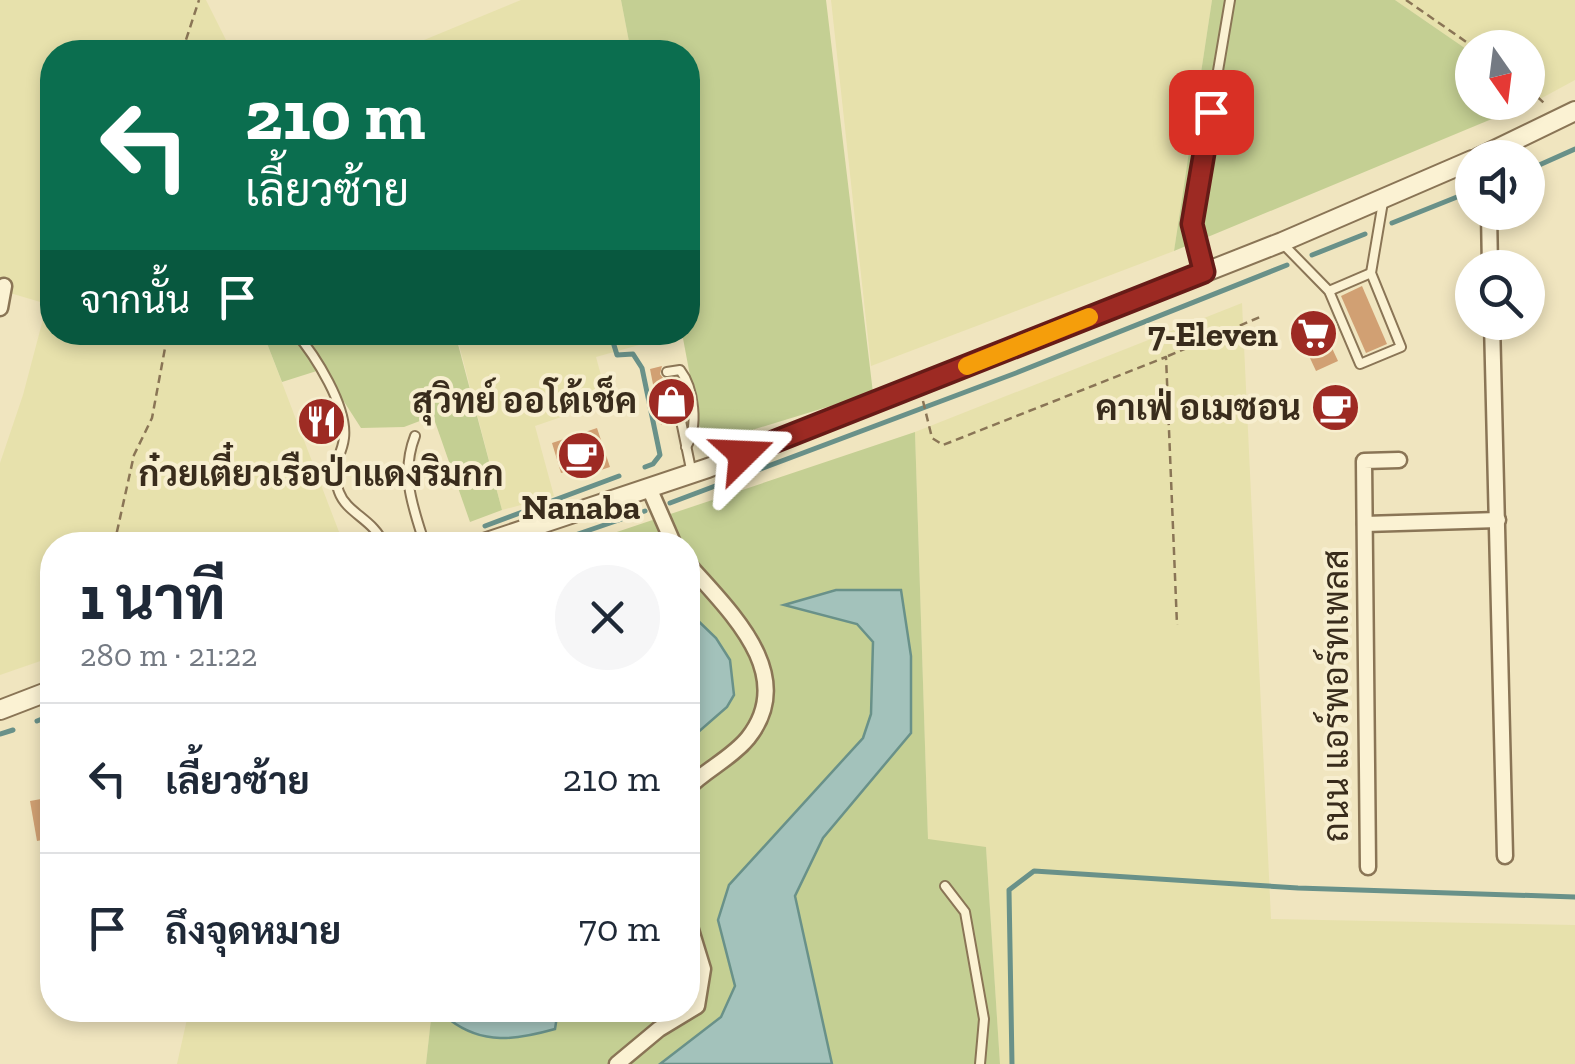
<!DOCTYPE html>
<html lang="th">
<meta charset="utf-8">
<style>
:root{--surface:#fff;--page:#f6f6f7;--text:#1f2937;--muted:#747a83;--line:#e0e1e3}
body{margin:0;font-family:"Zilla Slab",Sarabun,serif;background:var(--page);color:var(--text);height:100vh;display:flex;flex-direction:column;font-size:38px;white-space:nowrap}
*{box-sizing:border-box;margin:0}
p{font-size:32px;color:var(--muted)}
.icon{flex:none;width:55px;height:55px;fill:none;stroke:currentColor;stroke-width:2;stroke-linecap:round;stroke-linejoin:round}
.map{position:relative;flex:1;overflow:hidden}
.sheet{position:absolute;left:40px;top:532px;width:660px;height:490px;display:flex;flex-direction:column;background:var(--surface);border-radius:40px;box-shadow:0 5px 15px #0003}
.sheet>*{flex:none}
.banner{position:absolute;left:40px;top:40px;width:660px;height:305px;border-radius:40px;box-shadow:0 5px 15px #0003;background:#0b6e4f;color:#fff;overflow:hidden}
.needle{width:65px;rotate:166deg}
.tools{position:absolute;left:1455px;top:30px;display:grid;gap:20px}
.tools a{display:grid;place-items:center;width:90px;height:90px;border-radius:50%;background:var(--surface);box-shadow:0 5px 15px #0003;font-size:50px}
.pin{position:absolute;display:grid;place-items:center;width:85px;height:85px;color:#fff;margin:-42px;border-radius:20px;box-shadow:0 5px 15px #0006}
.me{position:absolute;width:110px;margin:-55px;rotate:69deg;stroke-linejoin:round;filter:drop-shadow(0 0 8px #0008)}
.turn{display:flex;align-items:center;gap:35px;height:210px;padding:0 40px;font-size:45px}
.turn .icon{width:130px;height:130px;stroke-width:2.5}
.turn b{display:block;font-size:70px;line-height:85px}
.then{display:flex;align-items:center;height:95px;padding:0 40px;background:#0003;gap:20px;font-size:38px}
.round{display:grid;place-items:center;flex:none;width:105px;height:105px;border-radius:52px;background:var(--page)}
.overview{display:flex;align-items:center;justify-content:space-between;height:170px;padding:0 40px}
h1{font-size:60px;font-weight:700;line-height:75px}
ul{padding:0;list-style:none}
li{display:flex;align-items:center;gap:30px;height:150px;padding:0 40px;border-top:2px solid var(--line)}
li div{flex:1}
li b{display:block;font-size:38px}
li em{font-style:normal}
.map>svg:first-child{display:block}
.farmland{fill:#e7e1ac}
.green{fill:#c4cf93}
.water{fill:#a3c2bb;stroke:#699189;stroke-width:2.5}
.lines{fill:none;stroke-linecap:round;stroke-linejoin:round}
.stream{stroke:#699189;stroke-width:5}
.building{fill:#d1a073}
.service-casing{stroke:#8a7556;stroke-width:12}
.minor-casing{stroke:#8a7556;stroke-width:19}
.tertiary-casing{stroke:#8a7556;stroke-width:22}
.path{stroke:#8a7556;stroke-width:2.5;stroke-dasharray:8 5;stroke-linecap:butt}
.service{stroke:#fbf2d3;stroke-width:8}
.minor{stroke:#fbf2d3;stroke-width:14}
.tertiary{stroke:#fbf2d3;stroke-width:18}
.route-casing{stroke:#661b17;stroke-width:25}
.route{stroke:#9d2a23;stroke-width:18}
.slow{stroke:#f59e0b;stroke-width:18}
.labels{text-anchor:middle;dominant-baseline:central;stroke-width:8;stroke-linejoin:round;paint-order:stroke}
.poi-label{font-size:35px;font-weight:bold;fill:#392c1c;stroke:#f7eecf;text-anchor:end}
.street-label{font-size:35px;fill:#392c1c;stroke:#f7eecf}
</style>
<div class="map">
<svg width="1575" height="1064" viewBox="0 0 1575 1064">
<rect width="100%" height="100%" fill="#f0e5bf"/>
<g class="farmland">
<polygon points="0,0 206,0 232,52 52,52 52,332 263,333 344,545 52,545 52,657 0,675 0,463 23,395 47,304 0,290"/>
<polygon points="521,0 621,0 631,52 395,52"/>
<polygon points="831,0 1212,0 1174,251 871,366"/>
<polygon points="1395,0 1575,0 1575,80 1540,99 1528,90 1528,48 1472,48 1472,53"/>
<polygon points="1242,303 1271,919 1575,925 1575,1064 1000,1064 986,848 928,840 915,432"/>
<polygon points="456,333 682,332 682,333 596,357 608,401 535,426 554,496 502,510"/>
<polygon points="189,1010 432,1010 426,1064 177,1064"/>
</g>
<g class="green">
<polygon points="621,0 826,0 873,393 703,445 682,333 688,332 688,52 631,52"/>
<polygon points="1212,0 1395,0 1472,53 1472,102 1528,102 1528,90 1540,99 1174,251"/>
<polygon points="263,333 455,333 502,510 470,522 433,416 404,427 361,428 323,369 282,382"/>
<polygon points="915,432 928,839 986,847 1000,1064 426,1064 432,1010 688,1010 688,545 578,545"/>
</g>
<g class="water">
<polygon points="836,590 901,590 911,656 911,733 823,838 795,896 832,1064 660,1064 721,1017 735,986 718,920 729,885 863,738 871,714 873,642 857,624 784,605"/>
<polygon points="688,611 716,638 730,660 734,695 727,707 688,741"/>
<path d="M450 1010H558L555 1029C516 1040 483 1045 450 1020Z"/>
</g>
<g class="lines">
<g class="stream">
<polyline points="1528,170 1575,149"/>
<polyline points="1392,223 1472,191"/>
<polyline points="1312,255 1365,234"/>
<polyline points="610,332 617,355 633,354 642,368 660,455 653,464 645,467"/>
<polyline points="670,503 1016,373 1287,265"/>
<polyline points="485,526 619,476"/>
<polyline points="546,545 645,511"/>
<polyline points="37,721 52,715"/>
<polyline points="0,734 13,730"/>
<polyline points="1012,1064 1009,890 1034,871 1298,888 1575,897"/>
</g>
</g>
<g class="building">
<polygon points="1362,286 1387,344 1366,353 1341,296"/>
<polygon points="1318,318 1338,361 1316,371 1296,328"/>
<polygon points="662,366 660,374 666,382 678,381 686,415 679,414 674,422 661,425 650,369"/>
<polygon points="597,428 610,467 574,479 571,470 561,473 552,443"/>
<polygon points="52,797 52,838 37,841 30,801"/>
</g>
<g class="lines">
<defs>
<g id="service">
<polyline points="1283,244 1329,291 1360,364 1401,347 1371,273 1383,202"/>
<polyline points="1204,271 1192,224 1230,0"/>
<polyline points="1329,291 1371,273"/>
<path d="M295 332C315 355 348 407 344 438 341 462 328 461 339 492 347 514 374 519 384 545"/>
<path d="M667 372 680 370C694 388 699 427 686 447"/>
<polyline points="681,421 692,474"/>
<path d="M415 436C400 475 413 507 425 545"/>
<polyline points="945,886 965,912 984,1019 980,1064"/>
</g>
<g id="minor">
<polyline points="1489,212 1490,268"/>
<polyline points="0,308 4,286"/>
<polyline points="1492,322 1505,856"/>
<polyline points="650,490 674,545"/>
<polyline points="1365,524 1498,520"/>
<path d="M688 564C728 610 799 674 748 738 732 758 705 770 688 788"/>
<polyline points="1368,867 1364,461 1399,460"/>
<polyline points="617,1064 659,1029 697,1006 703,969 688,920"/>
</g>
<g id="tertiary">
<polyline points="1478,158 1575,111"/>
<polyline points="478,545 708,468 1282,242 1472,160"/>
<polyline points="0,710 52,690"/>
</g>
</defs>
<use href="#service" class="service-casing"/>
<use href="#minor" class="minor-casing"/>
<use href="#tertiary" class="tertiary-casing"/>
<g class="path">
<polyline points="1406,0 1475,48"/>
<polyline points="182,52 199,0"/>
<polyline points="1528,88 1545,104"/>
<polyline points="1168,356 1260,317"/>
<polyline points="923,401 932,438 943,445 1166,357 1177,625"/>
<polyline points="114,545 134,455 152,418 168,332"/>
</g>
<use href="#service" class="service"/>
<use href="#minor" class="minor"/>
<use href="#tertiary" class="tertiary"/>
</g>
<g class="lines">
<defs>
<polyline id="route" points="743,454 1204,272 1192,224 1211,112"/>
</defs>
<use href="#route" class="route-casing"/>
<use href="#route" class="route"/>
<polyline class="slow" points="967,366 1089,317"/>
</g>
<defs>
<symbol id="supermarket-disc" viewBox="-11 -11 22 22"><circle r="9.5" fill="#9d2a23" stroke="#f7eecf"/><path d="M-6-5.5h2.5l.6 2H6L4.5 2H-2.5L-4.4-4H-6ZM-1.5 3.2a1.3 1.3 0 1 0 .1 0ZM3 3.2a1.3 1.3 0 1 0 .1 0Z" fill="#fff"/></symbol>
<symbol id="shop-disc" viewBox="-11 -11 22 22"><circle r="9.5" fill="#9d2a23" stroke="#f7eecf"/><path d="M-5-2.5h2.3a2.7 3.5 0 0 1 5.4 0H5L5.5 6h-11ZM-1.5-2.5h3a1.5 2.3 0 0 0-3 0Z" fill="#fff"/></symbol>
<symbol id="cafe-disc" viewBox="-11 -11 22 22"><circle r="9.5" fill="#9d2a23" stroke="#f7eecf"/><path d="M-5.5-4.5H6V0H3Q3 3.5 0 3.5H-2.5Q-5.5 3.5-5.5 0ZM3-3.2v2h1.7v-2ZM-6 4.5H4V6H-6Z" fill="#fff"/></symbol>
<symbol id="restaurant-disc" viewBox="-11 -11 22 22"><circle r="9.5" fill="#9d2a23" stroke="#f7eecf"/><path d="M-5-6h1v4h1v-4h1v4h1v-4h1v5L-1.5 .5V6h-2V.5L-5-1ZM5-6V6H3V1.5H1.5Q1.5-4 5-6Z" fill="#fff"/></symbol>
</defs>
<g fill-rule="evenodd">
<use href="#supermarket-disc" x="1286" y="306" width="55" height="55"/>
<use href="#shop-disc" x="644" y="374" width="55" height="55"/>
<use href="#cafe-disc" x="1308" y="380" width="55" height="55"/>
<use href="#restaurant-disc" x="294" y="394" width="55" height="55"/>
<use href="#cafe-disc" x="554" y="428" width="55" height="55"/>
</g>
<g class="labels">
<g class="poi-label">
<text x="1278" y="334">7-Eleven</text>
<text x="637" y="401">สุวิทย์ ออโต้เช็ค</text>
<text x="1301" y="408">คาเฟ่ อเมซอน</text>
<text x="321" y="474" text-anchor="middle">ก๋วยเตี๋ยวเรือป่าแดงริมกก</text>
<text x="581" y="507" text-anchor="middle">Nanaba</text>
</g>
<g class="street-label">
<text transform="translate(1336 696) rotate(-90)">ถนน แอร์พอร์ทเพลส</text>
</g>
</g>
</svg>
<div class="tools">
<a><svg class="needle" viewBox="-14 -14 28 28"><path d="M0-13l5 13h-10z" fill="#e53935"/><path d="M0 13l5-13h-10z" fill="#747a83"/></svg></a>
<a><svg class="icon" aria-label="sound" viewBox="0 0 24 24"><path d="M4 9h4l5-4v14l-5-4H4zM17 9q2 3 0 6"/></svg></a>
<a><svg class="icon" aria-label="search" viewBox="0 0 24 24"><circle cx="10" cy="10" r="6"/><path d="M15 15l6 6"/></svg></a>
</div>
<div class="pin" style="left:1211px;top:112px;background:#d93025"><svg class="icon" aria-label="arrive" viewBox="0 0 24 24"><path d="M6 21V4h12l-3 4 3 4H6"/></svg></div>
<svg class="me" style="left:743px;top:454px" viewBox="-20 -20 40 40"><path d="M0-17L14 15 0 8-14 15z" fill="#9d2a23" stroke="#fff" stroke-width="4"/></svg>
<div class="banner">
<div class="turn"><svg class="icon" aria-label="left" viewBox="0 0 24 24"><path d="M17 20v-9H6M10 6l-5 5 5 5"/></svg><div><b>210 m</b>เลี้ยวซ้าย</div></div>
<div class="then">จากนั้น<svg class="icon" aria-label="arrive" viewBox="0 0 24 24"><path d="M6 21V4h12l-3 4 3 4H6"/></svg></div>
</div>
<section class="sheet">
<div class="overview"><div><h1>1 นาที</h1><p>280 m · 21:22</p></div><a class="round"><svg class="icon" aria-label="close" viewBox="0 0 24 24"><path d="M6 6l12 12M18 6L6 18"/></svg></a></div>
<ul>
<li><svg class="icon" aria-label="left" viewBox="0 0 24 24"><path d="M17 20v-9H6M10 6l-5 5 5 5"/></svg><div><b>เลี้ยวซ้าย</b></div><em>210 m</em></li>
<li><svg class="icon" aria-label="arrive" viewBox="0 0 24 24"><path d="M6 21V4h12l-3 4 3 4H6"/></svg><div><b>ถึงจุดหมาย</b></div><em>70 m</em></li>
</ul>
</section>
</div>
